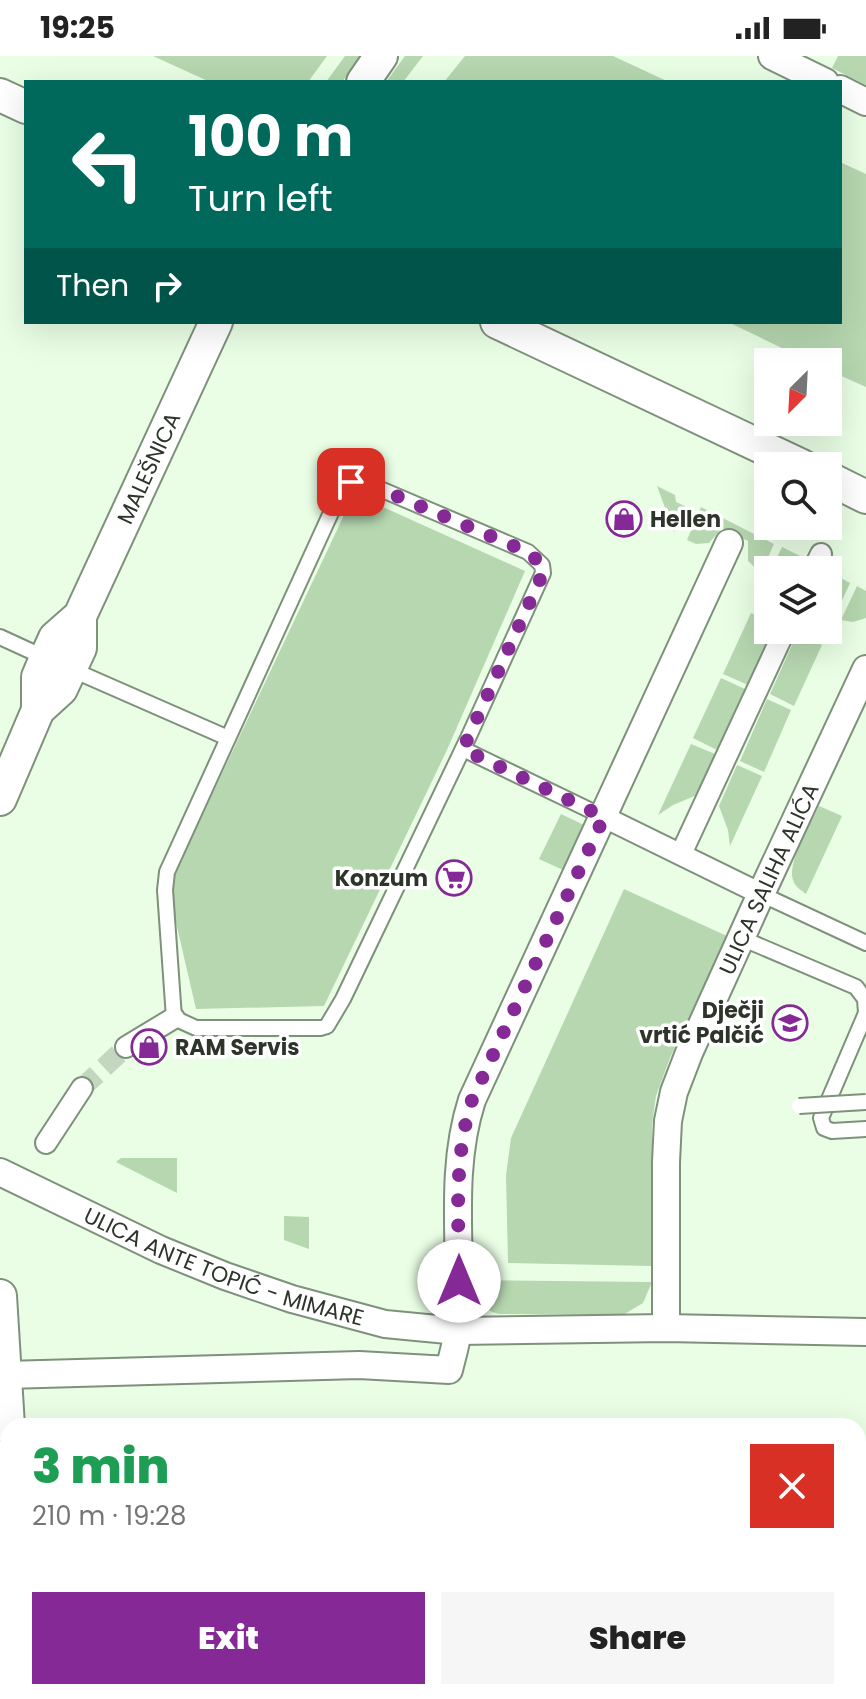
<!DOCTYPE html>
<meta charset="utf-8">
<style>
:root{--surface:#fff;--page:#f6f6f6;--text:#222;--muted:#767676;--accent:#842995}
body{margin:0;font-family:Poppins,sans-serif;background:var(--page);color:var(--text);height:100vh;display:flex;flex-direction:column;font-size:30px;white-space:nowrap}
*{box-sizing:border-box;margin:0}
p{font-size:26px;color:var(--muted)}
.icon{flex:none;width:44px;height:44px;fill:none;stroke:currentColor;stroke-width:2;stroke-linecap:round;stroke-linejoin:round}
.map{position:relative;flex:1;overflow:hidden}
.drawer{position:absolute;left:0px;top:1362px;width:866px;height:282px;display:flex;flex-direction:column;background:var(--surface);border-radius:24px 24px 0 0;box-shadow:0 8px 32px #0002}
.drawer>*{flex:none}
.guide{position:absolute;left:24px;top:24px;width:818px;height:244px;border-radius:0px;box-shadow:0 8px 32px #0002;background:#00695c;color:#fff;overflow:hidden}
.needle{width:52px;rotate:204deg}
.controls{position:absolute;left:754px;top:292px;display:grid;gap:16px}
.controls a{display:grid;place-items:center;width:88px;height:88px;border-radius:0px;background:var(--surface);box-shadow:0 8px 32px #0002;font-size:40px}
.pin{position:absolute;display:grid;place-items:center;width:68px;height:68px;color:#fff;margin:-34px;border-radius:16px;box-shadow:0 4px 12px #0006}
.me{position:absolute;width:88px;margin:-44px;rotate:0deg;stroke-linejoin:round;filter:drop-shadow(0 0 6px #0008)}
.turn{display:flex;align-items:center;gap:28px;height:168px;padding:0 32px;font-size:36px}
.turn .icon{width:104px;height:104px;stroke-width:2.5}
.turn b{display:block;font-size:56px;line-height:68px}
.then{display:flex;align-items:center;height:76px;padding:0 32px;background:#0003;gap:16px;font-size:30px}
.round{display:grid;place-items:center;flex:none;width:84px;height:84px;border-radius:0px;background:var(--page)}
.summary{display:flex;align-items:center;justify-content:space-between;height:136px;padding:0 32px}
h1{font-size:48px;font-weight:800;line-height:60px;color:#1e9e55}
.action{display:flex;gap:16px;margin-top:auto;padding:16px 32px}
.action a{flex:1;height:92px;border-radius:0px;background:var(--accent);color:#fff;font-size:32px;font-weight:800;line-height:92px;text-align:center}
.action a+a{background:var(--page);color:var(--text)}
.status{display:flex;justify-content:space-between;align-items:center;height:56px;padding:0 40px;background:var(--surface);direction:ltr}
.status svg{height:22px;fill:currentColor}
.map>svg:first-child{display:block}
.green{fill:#b6d7b0}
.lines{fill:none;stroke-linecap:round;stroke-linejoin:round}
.pedestrian-tunnel{stroke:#c3d6c0;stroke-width:20;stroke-dasharray:20 10;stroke-linecap:butt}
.service-casing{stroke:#7e917b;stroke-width:18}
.pedestrian-casing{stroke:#7e917b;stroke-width:24}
.minor-casing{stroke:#7e917b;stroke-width:30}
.tertiary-casing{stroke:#7e917b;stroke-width:36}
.service{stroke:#fff;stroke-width:14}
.pedestrian{stroke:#fff;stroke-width:20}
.minor{stroke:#fff;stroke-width:26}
.tertiary{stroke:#fff;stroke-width:32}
.service-bridge-casing{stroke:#7e917b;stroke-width:18;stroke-linecap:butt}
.service-bridge{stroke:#fff;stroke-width:14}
.route{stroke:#842995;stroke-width:14;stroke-dasharray:0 25.2}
.labels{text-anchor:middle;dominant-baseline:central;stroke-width:7;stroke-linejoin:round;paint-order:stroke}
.street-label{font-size:22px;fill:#2d352b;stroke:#fff}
.poi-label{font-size:22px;font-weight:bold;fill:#2d352b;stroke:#fff;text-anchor:start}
</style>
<div class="status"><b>19:25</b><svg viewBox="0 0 49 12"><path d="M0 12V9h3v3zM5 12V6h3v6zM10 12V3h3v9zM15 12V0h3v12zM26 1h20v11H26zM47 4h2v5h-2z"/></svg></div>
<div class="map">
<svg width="866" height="1643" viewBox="0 0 866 1643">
<rect width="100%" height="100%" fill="#e9fee5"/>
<g class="green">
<polygon points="153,0 327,0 308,26 210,26"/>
<polygon points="345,0 362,0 342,26 326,26"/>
<polygon points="405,0 423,0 403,26 386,26"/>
<polygon points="465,0 613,0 669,26 444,26"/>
<polygon points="838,0 866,0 866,29 832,12"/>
<polygon points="840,106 866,118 866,331 828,314 828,306 811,306 728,266 840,266"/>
<polygon points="657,430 675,439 676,446 685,450 674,476"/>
<polygon points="354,438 525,515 447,694 324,950 196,953 168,832"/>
<polygon points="701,451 774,488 761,517 748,505 748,485 722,472 709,487 696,488 687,484"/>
<polygon points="782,491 806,503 801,514 771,514"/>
<polygon points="828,515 850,527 824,584 802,574 828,574"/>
<polygon points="857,530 866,535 866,562 853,566 841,564"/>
<polygon points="751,557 768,565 768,574 773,574 748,629 723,618"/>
<polygon points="797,578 822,589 794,650 770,638"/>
<polygon points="721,622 745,633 717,694 693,682"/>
<polygon points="767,643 791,654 764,716 740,705"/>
<polygon points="691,688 715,698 697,739 673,749 658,759"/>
<polygon points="737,709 762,720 730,790 728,774 719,750"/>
<path d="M819 750 842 760 806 838C801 834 795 831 793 824 787 806 811 767 819 750Z"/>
<polygon points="561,758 584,769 563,814 539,803"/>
<polygon points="624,833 727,880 670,1002 656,1040 652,1069 652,1210 508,1207 506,1119 511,1082"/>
<polygon points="121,1102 177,1102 177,1137 116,1106"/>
<polygon points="284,1160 309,1161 309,1193 284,1184"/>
<path d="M474 1224 652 1226 643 1247 623 1259 499 1258C480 1253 475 1243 474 1224Z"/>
</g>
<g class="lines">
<polyline class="pedestrian-tunnel" points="82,1032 126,991"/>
<defs>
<g id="service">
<polygon points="359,424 528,496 542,509 543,517 469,680 343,943 327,970 320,972 196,972 174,962 165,834 167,816 340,437 351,426"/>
<polyline points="0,581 37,598"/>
<polyline points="82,618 228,682"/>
<polyline points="463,693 604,761"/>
<polyline points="761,838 866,887"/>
<polyline points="741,882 856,931 865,943 866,957 821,1062 824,1072 832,1075 866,1073"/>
</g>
<g id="pedestrian">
<polyline points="813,514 821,498"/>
<polyline points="604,761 761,838"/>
<polyline points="681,798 785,574"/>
<polyline points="126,991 174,962"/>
<polyline points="46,1087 82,1032"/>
</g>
<g id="minor">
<polyline points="772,0 825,26"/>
<polyline points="840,33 866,46"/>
<path id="s1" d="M0 1116 161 1194 225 1220 292 1243 385 1268 458 1275 666 1272 866 1276"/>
<path id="s2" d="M666 1272V1106L668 1065 674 1036 689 997 761 838 866 613"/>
<path d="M6 1319 359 1309 449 1314C452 1301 457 1286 458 1272 463 1196 448 1118 472 1044L729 487"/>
<polyline points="0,1457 8,1458"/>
<polyline points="858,1573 866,1573"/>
</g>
<g id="tertiary">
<polyline points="363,26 381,0"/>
<polyline points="0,39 26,51"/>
<polyline points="497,266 802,410"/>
<polyline points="828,422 866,441"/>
<path id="s3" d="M38 654V621L46 602 55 582 80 560 216 266"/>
<polyline points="0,743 38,654 61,633 80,592 80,560"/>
<polyline points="0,1240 8,1370"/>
<polyline points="20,1643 21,1636"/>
</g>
</defs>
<use href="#service" class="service-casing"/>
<use href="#pedestrian" class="pedestrian-casing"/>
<use href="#minor" class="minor-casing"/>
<use href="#tertiary" class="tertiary-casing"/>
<use href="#service" class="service"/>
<use href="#pedestrian" class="pedestrian"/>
<use href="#minor" class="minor"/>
<use href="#tertiary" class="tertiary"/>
<defs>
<polyline id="service-bridge" points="799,1050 866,1046"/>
</defs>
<use href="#service-bridge" class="service-bridge-casing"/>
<use href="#service-bridge" class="service-bridge"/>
</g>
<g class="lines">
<path class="route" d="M351 426 359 424 528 496 542 509 543 517 463 693 604 761 472 1044C453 1103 459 1164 459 1225"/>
</g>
<defs>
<symbol id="shop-ring" viewBox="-11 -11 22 22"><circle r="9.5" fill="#fff" stroke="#842995" stroke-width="1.5"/><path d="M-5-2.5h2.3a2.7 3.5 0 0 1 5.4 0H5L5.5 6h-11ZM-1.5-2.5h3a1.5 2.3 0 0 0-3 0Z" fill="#842995"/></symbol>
<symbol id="supermarket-ring" viewBox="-11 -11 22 22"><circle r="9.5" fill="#fff" stroke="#842995" stroke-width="1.5"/><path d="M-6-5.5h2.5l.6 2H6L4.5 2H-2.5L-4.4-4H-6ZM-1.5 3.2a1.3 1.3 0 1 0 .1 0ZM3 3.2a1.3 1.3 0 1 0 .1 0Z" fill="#842995"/></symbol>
<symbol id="school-ring" viewBox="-11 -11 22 22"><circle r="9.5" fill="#fff" stroke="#842995" stroke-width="1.5"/><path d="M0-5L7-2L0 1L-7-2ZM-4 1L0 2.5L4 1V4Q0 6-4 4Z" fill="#842995"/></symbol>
</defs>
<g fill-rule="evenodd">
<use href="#shop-ring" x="604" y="443" width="40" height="40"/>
<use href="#supermarket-ring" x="434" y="802" width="40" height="40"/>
<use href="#school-ring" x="770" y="947" width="40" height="40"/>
<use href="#shop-ring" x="129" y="971" width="40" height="40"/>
</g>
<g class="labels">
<g class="street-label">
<text stroke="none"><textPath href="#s3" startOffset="272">MALEŠNICA</textPath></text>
<text stroke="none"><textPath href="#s2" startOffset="470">ULICA SALIHA ALIĆA</textPath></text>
<text stroke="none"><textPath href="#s1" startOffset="244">ULICA ANTE TOPIĆ - MIMARE</textPath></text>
</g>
<g class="poi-label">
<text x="650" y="463">Hellen</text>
<text x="428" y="822" text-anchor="end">Konzum</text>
<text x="764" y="954" text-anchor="end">Dječji<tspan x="764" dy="25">vrtić Palčić</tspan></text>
<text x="175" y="991">RAM Servis</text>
</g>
</g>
</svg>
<div class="controls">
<a><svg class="needle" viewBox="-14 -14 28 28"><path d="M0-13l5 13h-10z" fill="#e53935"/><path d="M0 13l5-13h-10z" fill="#767676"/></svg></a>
<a><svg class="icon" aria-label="search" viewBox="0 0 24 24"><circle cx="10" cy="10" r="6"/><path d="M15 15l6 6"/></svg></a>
<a><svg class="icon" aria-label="layers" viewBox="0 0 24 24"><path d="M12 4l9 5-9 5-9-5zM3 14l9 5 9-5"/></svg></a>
</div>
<div class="pin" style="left:351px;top:426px;background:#d93025"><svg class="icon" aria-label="arrive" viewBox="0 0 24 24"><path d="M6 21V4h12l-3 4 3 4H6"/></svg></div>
<svg class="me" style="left:459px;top:1225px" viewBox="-20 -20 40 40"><circle r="19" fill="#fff"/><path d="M0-13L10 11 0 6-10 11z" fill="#842995"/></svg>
<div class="guide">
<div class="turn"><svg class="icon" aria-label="left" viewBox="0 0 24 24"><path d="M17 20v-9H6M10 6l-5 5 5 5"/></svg><div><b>100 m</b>Turn left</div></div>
<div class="then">Then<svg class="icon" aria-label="right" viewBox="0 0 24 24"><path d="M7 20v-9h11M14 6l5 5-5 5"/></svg></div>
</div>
<section class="drawer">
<div class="summary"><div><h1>3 min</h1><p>210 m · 19:28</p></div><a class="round" style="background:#d93025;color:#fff"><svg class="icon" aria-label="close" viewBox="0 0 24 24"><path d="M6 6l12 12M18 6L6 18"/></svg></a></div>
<div class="action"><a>Exit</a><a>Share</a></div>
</section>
</div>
